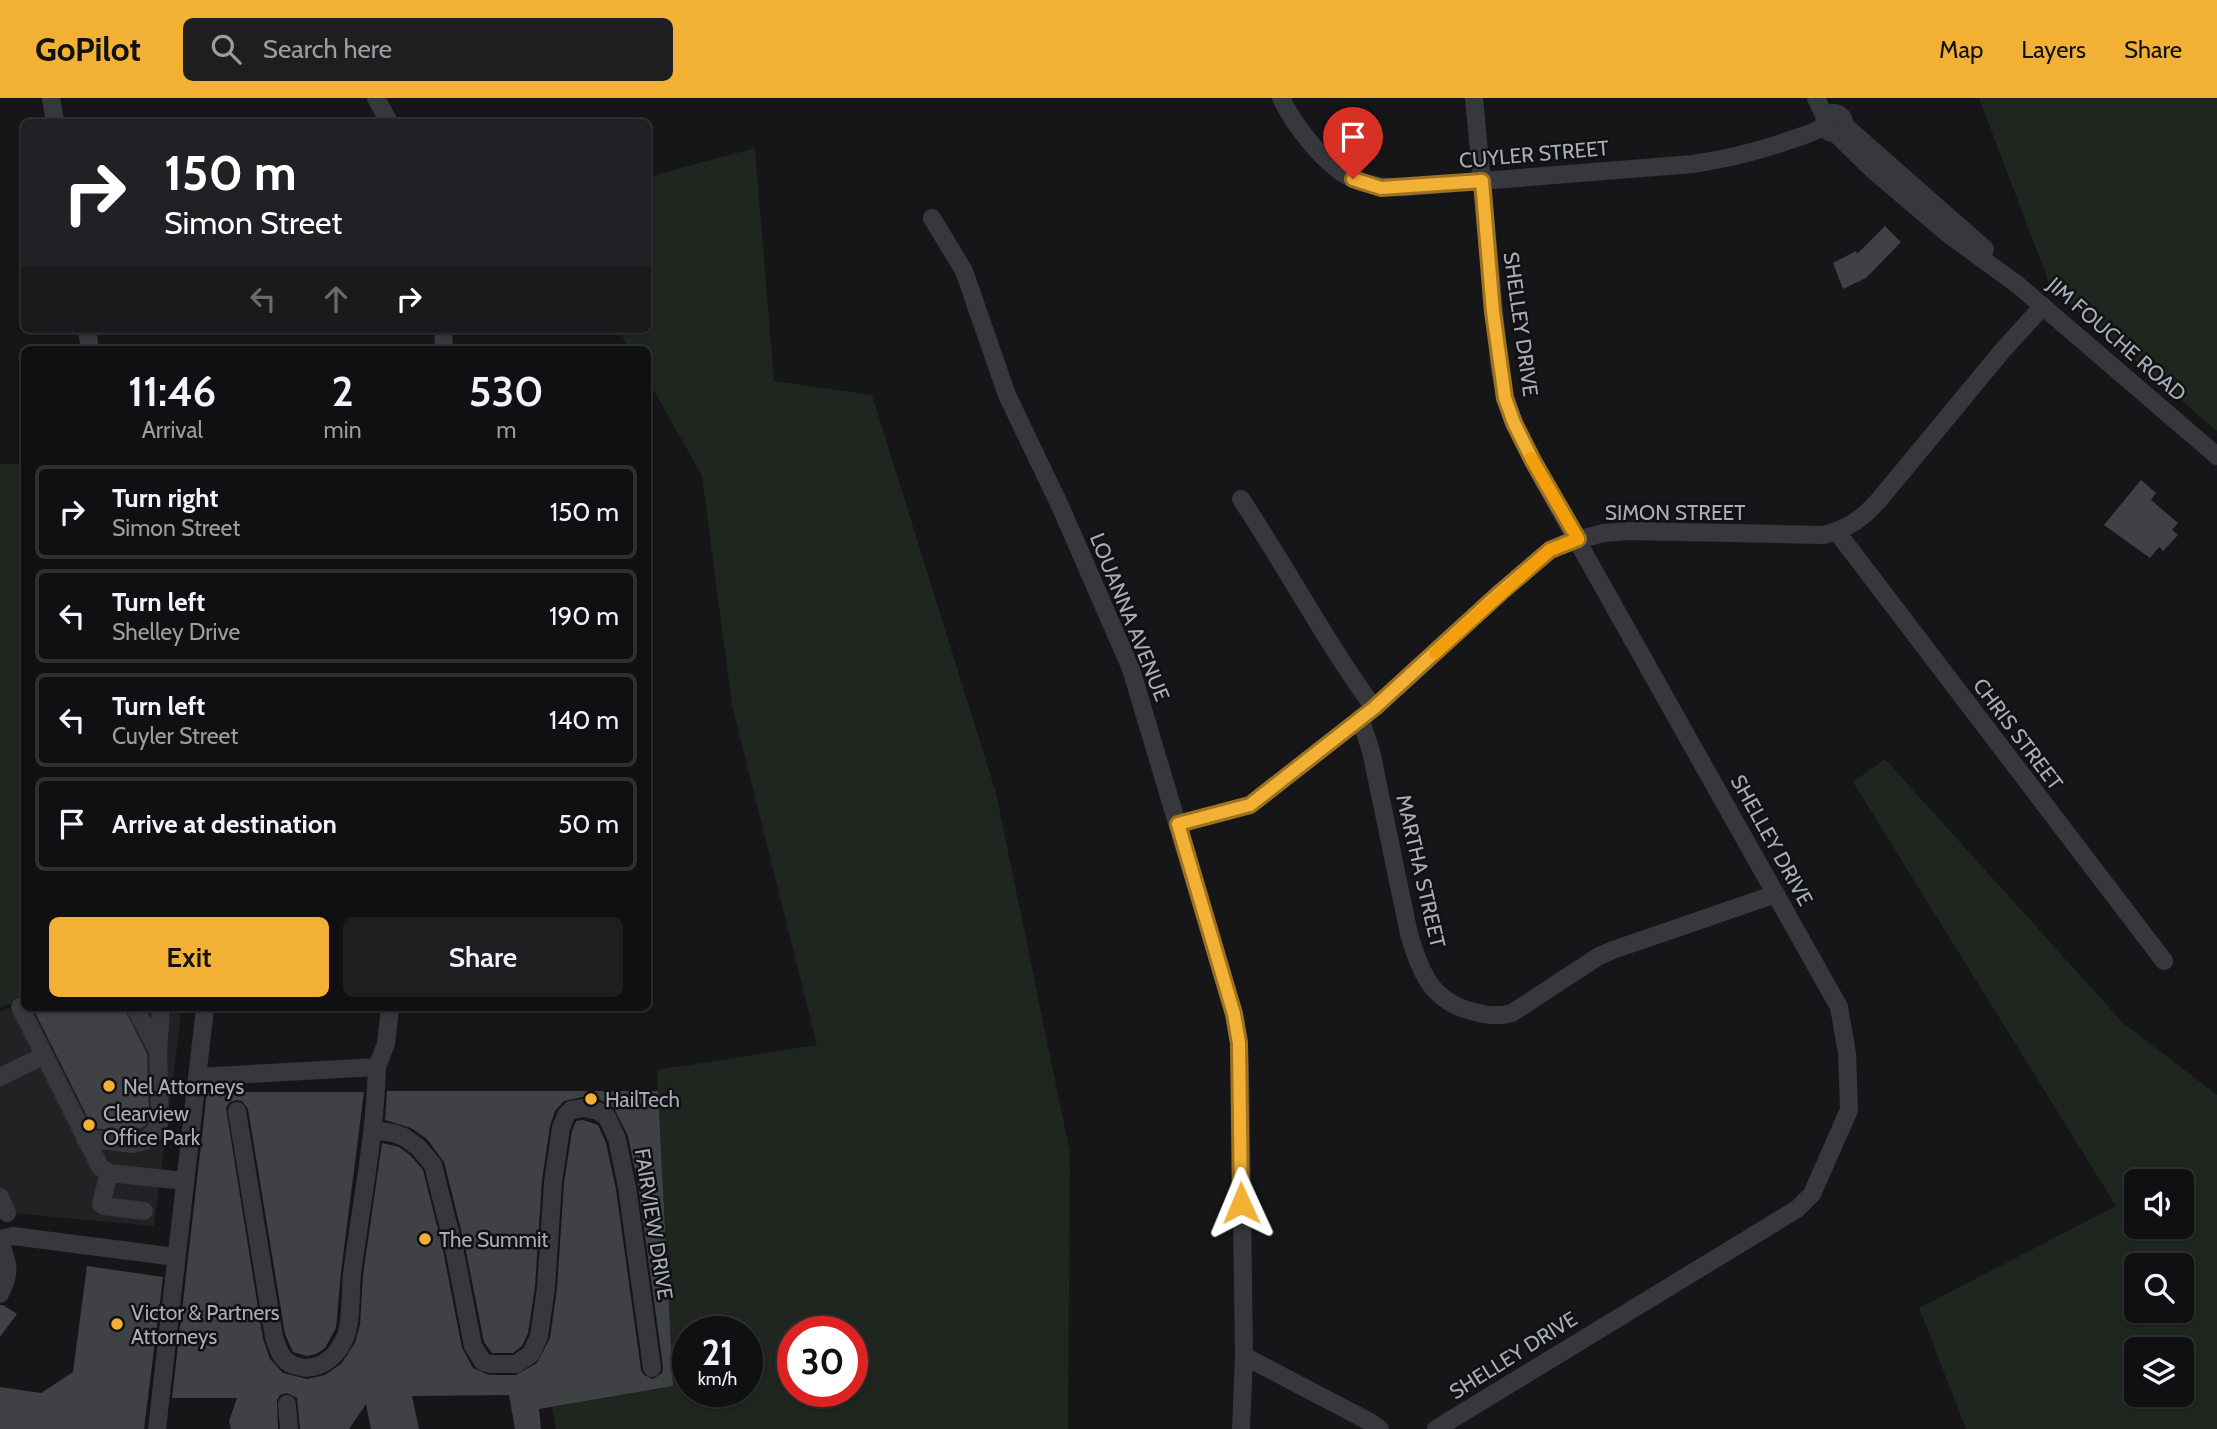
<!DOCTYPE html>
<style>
:root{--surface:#101012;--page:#1e1e20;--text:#f1f3f6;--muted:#9c9d9f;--line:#303032;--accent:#f2b134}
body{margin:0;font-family:Cabin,sans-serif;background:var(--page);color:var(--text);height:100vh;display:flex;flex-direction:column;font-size:26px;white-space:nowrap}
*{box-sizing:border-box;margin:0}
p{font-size:23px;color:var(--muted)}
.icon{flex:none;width:38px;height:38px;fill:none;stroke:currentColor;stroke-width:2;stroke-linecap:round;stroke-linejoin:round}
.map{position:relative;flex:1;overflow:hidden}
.sheet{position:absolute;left:21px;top:248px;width:630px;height:665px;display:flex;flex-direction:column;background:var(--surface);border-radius:10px;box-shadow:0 2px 5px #0004,0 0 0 2px var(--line)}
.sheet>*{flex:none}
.hud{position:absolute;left:21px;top:21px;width:630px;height:214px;border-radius:10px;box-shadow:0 2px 5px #0004,0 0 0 2px var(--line);background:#202124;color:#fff;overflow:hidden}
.fabs{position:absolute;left:2124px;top:1071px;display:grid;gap:14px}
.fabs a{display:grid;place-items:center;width:70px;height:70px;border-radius:10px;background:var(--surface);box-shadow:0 2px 5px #0004,0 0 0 2px var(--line);font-size:35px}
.speed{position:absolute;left:672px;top:1218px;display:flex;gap:14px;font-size:35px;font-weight:700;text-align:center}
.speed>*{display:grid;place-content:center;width:91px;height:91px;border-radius:50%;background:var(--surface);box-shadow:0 2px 5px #0004,0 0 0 2px var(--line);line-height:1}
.speed small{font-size:18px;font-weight:400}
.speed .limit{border:10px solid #d22;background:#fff;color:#111}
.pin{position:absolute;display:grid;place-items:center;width:60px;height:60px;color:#fff;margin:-72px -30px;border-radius:50% 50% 50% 0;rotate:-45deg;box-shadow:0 0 7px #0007}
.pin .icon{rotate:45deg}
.me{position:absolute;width:77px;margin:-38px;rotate:359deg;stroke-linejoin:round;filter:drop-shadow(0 0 5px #0008)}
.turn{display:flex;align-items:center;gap:24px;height:147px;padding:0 28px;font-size:32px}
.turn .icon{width:91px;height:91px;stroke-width:2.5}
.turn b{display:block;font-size:49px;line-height:60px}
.lanes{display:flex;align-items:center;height:66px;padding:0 28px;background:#0003;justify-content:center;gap:35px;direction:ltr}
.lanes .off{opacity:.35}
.eta{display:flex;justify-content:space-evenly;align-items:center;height:119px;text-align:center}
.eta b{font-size:42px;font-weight:600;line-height:49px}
.primary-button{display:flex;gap:14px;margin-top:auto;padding:14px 28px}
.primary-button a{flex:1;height:80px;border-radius:10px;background:var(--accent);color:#111;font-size:28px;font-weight:600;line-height:80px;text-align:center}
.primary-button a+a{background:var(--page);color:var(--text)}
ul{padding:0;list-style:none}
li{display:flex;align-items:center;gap:21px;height:94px;margin:0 14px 10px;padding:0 14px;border:4px solid var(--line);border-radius:10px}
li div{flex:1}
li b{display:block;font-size:26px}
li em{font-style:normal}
header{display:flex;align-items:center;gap:42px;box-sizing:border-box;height:98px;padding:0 35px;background:var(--accent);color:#111}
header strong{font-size:33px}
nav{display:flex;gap:38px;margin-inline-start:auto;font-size:24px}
.search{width:490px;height:63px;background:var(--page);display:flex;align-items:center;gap:18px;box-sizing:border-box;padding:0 24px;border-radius:10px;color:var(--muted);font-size:26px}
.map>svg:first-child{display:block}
.built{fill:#222225}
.green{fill:#1e261f;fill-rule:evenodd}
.building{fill:#404145}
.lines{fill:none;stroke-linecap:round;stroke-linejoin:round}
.minor{stroke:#37383d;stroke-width:18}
.route-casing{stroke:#9d7322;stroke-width:18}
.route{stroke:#f2b134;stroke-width:12}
.slow{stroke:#f59e0b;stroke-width:12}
.poi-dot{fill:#f2b134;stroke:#111113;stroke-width:2.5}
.labels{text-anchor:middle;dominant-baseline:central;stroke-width:5;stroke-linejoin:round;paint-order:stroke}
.street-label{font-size:21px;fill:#a8adb8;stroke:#111113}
.poi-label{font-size:21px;fill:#a8adb8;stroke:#111113;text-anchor:start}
</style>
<header>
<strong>GoPilot</strong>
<div class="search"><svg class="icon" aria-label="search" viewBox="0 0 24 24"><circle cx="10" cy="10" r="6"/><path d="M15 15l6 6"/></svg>Search here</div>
<nav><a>Map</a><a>Layers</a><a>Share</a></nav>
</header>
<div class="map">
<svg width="2217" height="1331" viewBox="0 0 2217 1331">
<rect width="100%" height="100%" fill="#161618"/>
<polygon class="built" points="24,907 24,910 182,910 154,1128 0,1114 0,913"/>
<g class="green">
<polygon points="1979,0 2217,0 2217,333 2051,190"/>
<path d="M755 50 774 283 872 297 996 695 1070 1055 1068 1331H556L552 1309 673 1288 657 972 817 947 732 607 702 378 648 282V252H630L618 231H648V79ZM688 1234H747V1293H688ZM793 1234H852V1293H793Z"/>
<polygon points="0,366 24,366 24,902 0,909"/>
<path d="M1885 661 2123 925 2217 997V1331H1966L1919 1210 2116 1108 1853 684ZM2137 1083H2182V1129H2137ZM2137 1167H2182V1213H2137ZM2137 1251H2182V1297H2137Z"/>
</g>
<g class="building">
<polygon points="1885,128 1901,144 1866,180 1843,191 1833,165 1856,153 1857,156"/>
<polygon points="2141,382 2156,395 2151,402 2178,425 2172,432 2178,437 2163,453 2159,449 2150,460 2104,427"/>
<polygon points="33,910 124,910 147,956 149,1020 145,1028 132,1034 93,1030"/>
<polygon points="387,993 658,993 673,1288 539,1311 541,1331 515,1331 509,1297 412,1298 419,1331 371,1331 366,1306 349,1331 300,1331 297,1300 287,1295 280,1297 277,1302 278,1331 231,1331 229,1323 237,1300 172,1300 207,994 364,994 341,1174 336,1230 325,1250 316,1256 307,1258 293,1254 285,1236 248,1011 242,1003 236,1002 229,1005 226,1010 263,1241 270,1261 283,1275 307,1281 325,1277 341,1266 355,1245 360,1227 363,1177 382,1045 399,1049 410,1057 423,1072 443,1152 462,1250 473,1270 489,1277 516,1277 537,1265 550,1240 557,1191 564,1085 572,1033 576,1023 583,1022 598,1027 606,1045 616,1091 641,1272 644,1277 653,1281 662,1275 663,1268 638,1087 628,1038 614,1010 601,1002 582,999 564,1003 555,1013 550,1028 542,1082 535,1189 528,1235 522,1248 513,1255 492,1255 484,1244 465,1148 444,1064 427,1041 411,1030 385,1022"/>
<polygon points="87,1168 163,1179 144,1331 0,1331 0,1289 41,1295 73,1274"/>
<polygon points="0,1207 3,1207 17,1216 0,1239"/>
</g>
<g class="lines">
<g class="minor">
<polyline points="51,0 55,24"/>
<polyline points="376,0 389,24"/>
<path d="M1281 0C1294 27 1325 68 1353 81 1370 89 1388 90 1407 89L1693 66C1739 59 1782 47 1825 29"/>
<polyline points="1816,0 1825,19"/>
<circle cx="1834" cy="25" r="10"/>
<polyline points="1843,26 1985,151"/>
<polyline points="1834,34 1874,73 1948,136 2018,187 2217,358"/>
<polyline points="932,120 964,173 1007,297 1061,410 1131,571 1234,916 1239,945 1240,968 1244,1258 1241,1331"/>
<polyline points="87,231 90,252"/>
<polyline points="443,231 444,252"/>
<path d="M1241 401C1287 470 1325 543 1374 610"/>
<polyline points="1837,434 2164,863"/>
<path d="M1360 620 1371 653 1409 836C1421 875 1431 904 1475 914 1488 918 1499 919 1512 915L1599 858 1613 852 1776 796"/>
<path d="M1178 726 1250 707 1374 610 1501 494 1550 452 1564 446 1603 435 1628 433 1823 437C1848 431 1862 421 1879 402L2003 252 2043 208"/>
<polyline points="20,909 100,1069 109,1075 185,1083"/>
<polyline points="135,910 158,953"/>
<polyline points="0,979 43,958"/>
<polyline points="197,979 377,969 386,946 390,910"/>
<path d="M237 1013 274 1239C279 1255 283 1266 300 1269 321 1273 337 1258 345 1240 352 1224 350 1195 352 1176 361 1107 375 1039 377 969"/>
<polyline points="374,1032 393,1035 404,1039 418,1049 433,1067 454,1150 473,1248 483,1264 491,1266 516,1266 531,1256 539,1238 546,1190 553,1084 561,1030 566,1017 571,1012 583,1010 598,1013 607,1019 617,1041 627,1089 652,1270"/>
<polyline points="85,1040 132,1046 142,1044 154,1035 160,1023 158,953 161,910"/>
<polyline points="109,1075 101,1106 104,1108 144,1113"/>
<polyline points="0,1099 7,1115"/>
<polyline points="0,1141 13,1138 176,1159"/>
<path d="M0 1144C9 1167 11 1174 0 1196"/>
<polyline points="1244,1258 1370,1324 1380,1331"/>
<polyline points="287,1306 289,1331"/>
<polyline points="157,1331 205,910"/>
<polyline points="1436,1331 1797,1111 1812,1096 1849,1012 1847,955 1839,909 1543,382 1514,325 1505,300 1499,265 1474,0"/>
</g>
</g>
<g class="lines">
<defs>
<polyline id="route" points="1241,1105 1239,945 1234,916 1178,726 1250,707 1374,610 1501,494 1550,452 1578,441 1533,363 1514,325 1505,300 1493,214 1482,83 1381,90 1353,81"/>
</defs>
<use href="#route" class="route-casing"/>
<use href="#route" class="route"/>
<polyline class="slow" points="1435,555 1550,452 1578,441 1531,360"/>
</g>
<g class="poi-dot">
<circle cx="109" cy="988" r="7"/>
<circle cx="591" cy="1001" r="7"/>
<circle cx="89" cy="1027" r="7"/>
<circle cx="425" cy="1141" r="7"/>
<circle cx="117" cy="1226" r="7"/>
</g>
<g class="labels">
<g class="street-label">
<text transform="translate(1534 56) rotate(-5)">CUYLER STREET</text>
<text transform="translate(1521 226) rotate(82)">SHELLEY DRIVE</text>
<text transform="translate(2117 241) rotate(41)">JIM FOUCHE ROAD</text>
<text x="1675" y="414">SIMON STREET</text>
<text transform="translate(1130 519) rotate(68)">LOUANNA AVENUE</text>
<text transform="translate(2018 636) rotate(53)">CHRIS STREET</text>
<text transform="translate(1772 742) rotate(61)">SHELLEY DRIVE</text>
<text transform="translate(1421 773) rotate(77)">MARTHA STREET</text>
<text transform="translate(654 1126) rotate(81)">FAIRVIEW DRIVE</text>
<text transform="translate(1513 1257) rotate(-32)">SHELLEY DRIVE</text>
</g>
<g class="poi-label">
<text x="123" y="988">Nel Attorneys</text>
<text x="605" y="1001">HailTech</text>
<text x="103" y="1015">Clearview<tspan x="103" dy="24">Office Park</tspan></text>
<text x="439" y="1141">The Summit</text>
<text x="131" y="1214">Victor &amp; Partners<tspan x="131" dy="24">Attorneys</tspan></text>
</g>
</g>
</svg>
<div class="fabs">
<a><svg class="icon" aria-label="sound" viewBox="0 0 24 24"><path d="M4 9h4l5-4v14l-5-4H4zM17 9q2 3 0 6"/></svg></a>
<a><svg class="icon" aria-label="search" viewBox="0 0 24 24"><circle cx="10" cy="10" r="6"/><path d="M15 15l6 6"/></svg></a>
<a><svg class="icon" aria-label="layers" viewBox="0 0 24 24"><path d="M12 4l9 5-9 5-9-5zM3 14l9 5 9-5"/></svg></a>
</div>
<div class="speed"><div>21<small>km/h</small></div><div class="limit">30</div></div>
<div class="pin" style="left:1353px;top:81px;background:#d93025"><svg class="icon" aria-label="arrive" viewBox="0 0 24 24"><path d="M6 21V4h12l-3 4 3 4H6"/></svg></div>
<svg class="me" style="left:1241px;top:1105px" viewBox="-20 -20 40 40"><path d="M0-17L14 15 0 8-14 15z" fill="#f2b134" stroke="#fff" stroke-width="4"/></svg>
<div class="hud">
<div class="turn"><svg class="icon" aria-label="right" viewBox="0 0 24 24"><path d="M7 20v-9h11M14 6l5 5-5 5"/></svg><div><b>150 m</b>Simon Street</div></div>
<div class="lanes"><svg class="icon off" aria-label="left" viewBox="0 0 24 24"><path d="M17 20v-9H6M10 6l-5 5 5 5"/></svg><svg class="icon off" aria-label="ahead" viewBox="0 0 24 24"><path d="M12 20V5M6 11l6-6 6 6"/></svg><svg class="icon" aria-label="right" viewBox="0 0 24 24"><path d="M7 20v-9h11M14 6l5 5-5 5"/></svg></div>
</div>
<section class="sheet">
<div class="eta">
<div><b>11:46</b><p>Arrival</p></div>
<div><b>2</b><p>min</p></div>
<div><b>530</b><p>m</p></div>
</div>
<ul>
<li><svg class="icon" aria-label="right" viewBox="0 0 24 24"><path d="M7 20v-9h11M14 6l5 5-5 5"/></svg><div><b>Turn right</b><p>Simon Street</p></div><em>150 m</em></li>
<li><svg class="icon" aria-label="left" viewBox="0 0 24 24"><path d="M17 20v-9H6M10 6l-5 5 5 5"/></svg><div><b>Turn left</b><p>Shelley Drive</p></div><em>190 m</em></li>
<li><svg class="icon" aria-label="left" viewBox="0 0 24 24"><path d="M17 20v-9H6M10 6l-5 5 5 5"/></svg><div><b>Turn left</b><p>Cuyler Street</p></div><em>140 m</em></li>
<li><svg class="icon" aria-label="arrive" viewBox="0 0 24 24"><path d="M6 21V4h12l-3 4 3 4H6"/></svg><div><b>Arrive at destination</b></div><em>50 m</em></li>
</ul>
<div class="primary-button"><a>Exit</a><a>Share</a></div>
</section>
</div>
